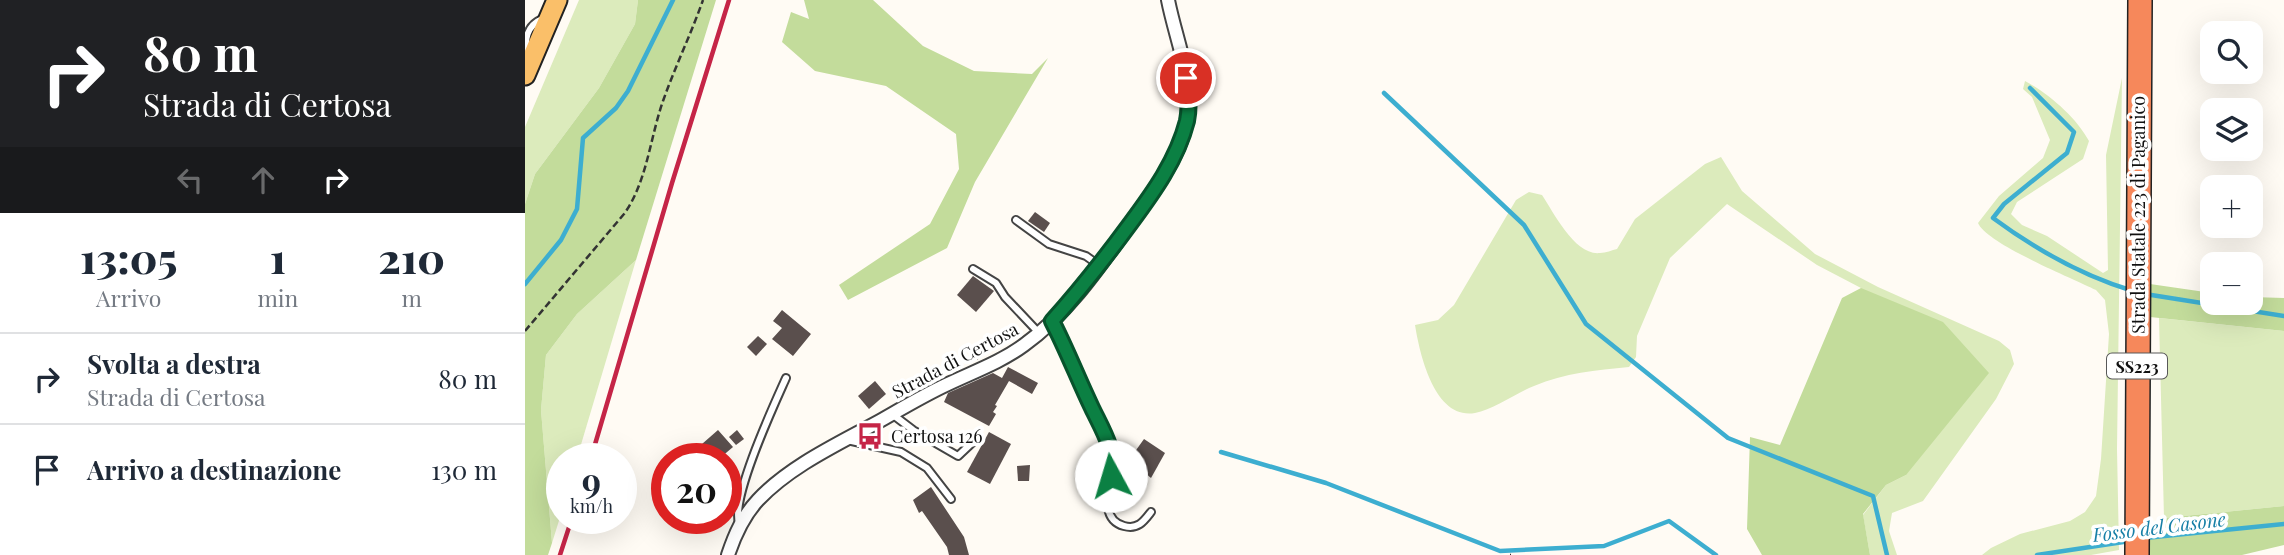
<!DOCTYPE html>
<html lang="it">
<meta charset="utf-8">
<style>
:root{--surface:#fff;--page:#f2f2f3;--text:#1f2937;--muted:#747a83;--line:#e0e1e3}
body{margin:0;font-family:"Playfair Display",serif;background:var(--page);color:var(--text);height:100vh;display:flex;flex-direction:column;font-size:26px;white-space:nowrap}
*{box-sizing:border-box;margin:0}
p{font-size:23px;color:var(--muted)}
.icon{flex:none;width:38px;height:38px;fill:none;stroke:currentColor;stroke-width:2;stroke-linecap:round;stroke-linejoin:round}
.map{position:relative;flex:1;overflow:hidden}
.panel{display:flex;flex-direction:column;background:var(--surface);width:525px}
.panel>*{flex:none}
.guide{background:#202124;color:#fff;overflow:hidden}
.tools{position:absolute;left:1675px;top:21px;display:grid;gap:14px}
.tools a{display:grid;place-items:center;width:63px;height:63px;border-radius:14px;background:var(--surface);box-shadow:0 7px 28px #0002;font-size:35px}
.speed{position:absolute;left:21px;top:443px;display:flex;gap:14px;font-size:35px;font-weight:700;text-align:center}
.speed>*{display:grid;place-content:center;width:91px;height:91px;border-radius:50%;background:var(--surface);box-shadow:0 7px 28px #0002;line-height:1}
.speed small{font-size:18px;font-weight:400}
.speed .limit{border:10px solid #d22;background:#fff;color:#111}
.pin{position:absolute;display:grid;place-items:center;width:60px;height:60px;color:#fff;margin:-30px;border:4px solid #fff;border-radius:50%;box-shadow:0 2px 7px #0007}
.me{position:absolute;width:77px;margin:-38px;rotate:354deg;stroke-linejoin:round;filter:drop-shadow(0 0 5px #0008)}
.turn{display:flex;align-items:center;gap:24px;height:147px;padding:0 28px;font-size:32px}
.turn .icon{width:91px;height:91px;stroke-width:2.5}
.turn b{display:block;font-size:49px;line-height:60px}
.lanes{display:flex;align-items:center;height:66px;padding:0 28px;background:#0003;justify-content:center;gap:35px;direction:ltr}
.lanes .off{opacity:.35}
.eta{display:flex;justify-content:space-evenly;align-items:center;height:119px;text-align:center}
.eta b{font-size:42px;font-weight:800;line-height:49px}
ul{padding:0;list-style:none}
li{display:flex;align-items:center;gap:21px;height:91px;padding:0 28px;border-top:2px solid var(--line)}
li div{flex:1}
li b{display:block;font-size:26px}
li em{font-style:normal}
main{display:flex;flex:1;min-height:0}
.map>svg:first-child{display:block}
.green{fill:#dcebbc}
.forest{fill:#c3dc9b}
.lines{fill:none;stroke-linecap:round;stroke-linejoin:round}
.stream{stroke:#3daed0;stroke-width:4.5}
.building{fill:#5a4f4d}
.lane-casing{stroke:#444;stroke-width:10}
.street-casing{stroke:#444;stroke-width:16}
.primary-casing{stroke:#222;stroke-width:23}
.highway-casing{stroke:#222;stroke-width:26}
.path{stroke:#333;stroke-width:2.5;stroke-dasharray:7 3.5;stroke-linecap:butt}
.lane{stroke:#fff;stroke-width:6}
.street{stroke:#fff;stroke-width:12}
.primary{stroke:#fabf69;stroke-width:19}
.highway{stroke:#f6885b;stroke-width:23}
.rail{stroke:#c52547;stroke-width:4.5}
.route-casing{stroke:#07532c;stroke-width:18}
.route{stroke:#0b8043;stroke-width:12}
.labels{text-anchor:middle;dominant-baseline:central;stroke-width:7;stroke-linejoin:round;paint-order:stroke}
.shield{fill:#fff;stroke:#585858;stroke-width:2}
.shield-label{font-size:16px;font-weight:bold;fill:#111}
.street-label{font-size:18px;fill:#111;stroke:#fff}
.poi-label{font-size:18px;fill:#111;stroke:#fff;text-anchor:start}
.water-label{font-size:19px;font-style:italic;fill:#167fa6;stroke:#fff}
</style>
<main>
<section class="panel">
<div class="guide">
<div class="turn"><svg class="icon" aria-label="right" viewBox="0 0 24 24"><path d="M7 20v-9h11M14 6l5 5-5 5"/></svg><div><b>80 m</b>Strada di Certosa</div></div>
<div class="lanes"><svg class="icon off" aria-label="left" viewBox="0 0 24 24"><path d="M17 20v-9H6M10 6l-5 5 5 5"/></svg><svg class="icon off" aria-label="ahead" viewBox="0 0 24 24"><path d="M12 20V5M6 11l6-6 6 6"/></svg><svg class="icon" aria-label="right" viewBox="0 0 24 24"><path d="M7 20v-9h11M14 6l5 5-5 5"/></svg></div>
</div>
<div class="eta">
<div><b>13:05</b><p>Arrivo</p></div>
<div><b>1</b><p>min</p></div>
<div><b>210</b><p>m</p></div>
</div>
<ul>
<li><svg class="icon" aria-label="right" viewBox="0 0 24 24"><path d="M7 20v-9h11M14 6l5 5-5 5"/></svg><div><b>Svolta a destra</b><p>Strada di Certosa</p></div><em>80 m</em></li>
<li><svg class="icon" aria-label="arrive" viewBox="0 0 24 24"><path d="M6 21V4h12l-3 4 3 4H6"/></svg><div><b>Arrivo a destinazione</b></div><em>130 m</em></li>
</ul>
</section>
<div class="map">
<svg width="1759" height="555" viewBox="0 0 1759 555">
<rect width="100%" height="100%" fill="#fffbf4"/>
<g class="green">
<polygon points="54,0 113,0 110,24 74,88 10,174 0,204 0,127"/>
<path d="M1597 78 1592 449 1594 550 1566 555H1457L1466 548 1495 534 1545 521 1560 512 1571 496 1576 459 1584 334 1580 300 1571 290C1547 278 1462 244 1453 223L1474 196 1518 158 1525 140 1507 97 1498 89 1500 81C1524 94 1551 117 1564 141L1558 159 1492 202 1486 214 1497 225 1522 236 1578 273 1583 270 1581 155Z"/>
<path d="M1196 157 1217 191 1290 254 1353 287 1474 341 1485 350 1489 364 1471 399 1398 501 1367 513 1364 531 1372 555H1345L1338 515 1361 485 1381 475 1336 288 1292 265 1202 204 1145 258 1112 336 1111 357 1104 367C1071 370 1040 373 1009 386 991 393 968 410 950 413 910 420 895 356 890 325L913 320 929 305 991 200 1004 192 1017 195C1029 213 1050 256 1075 253 1081 253 1087 250 1092 249L1110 219 1180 164Z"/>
<polygon points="111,260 52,458 37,458 37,511 27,543 16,410 21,355 52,314"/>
<polygon points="1634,318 1759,331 1759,506 1639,518"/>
</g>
<g class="forest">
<polygon points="113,0 191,0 111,260 52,314 21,355 16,410 27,543 23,555 0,555 0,204 10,174 74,88 110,24"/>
<polygon points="279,0 348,0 398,46 449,71 507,74 523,58 450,182 422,248 323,300 314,285 405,224 434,169 431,134 361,86 290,71 257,42 266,12 284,19"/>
<polygon points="1625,284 1687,293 1687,303 1726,303 1726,297 1759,298 1759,331 1625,317"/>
<polygon points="1336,288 1418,322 1464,373 1381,475 1361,485 1338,514 1345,555 1237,555 1222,529 1225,437 1255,445 1317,298"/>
<polygon points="1759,506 1759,545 1717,555 1625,555 1623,525 1639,518"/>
</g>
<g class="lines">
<g class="stream">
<path d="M1505 88 1549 132 1542 153 1479 204 1468 218C1510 249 1558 276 1608 291"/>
<polyline points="859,93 999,225 1061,324 1203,438 1348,496 1362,555"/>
<polyline points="0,284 36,240 52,209 58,138 91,108 103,91 148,0"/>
<polyline points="1620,294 1759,316"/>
<polyline points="696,452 801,483 975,551 1079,546 1144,521 1191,555"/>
<polyline points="1620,538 1759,524"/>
<polyline points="1512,555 1605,541"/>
</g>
</g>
<g class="building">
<polygon points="510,212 525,223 519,232 503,221"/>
<polygon points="448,276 469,291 451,312 432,295"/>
<polygon points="257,310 286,334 268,356 247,339 257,328 248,321"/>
<polygon points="233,336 242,344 231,356 222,347"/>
<polygon points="455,342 462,352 452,360 445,350"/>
<polygon points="483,367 513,383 507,394 484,381 470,405 472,406 468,412 471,414 464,426 419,402 423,393 468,373 477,378"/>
<polygon points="350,381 361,394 344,409 333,396"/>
<polygon points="193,430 208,447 195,458 176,458 185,452 177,444"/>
<polygon points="212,430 219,439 211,445 204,437"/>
<polygon points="464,432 486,444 465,484 442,472"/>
<polygon points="619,439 640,453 626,478 604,460"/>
<polygon points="505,465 504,481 493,481 492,466"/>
<polygon points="406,487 439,537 444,555 424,555 422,547 397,511 394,513 388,500"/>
</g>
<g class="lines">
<defs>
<g id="lane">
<path d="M1 56C0 40 1 26 17 19"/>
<polyline points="491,220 524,244 561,256 575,266"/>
<polyline points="448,269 471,283 480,297 514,333"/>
<path d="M527 321 549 364 586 455C590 476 569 518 599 526 613 530 619 521 626 512"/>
<polyline points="367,414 388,430 433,456 451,439"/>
<polyline points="322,440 376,452 402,468 426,499"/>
<path d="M214 523C206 497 249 405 261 378"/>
</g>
<path id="street" d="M203 555C210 534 218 516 233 500 265 466 313 444 353 422 376 409 399 395 423 384 448 372 476 362 499 345 545 312 577 263 610 217 632 186 661 149 663 109 666 73 650 36 643 0"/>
<polyline id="primary" points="0,75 32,0"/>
<polyline id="highway" points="1612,555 1615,0"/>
</defs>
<use href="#lane" class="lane-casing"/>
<use href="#street" class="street-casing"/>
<use href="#primary" class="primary-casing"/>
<use href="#highway" class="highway-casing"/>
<g class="path">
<path d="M0 331 99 214C122 182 125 138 138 101 150 67 166 34 178 0"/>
<polyline points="985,555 986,555"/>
</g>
<use href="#lane" class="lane"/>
<use href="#street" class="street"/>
<use href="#primary" class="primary"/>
<use href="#highway" class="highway"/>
<g class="rail">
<polyline points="66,458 147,183 204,0"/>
<polyline points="35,555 47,518"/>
</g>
</g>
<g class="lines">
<defs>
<path id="route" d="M586 476C592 452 577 429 567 408 553 379 542 350 527 321 555 290 580 258 605 224 628 193 652 160 662 121 665 107 663 93 661 78"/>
</defs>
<use href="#route" class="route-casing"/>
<use href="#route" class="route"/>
</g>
<defs>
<symbol id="bus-bare" viewBox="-9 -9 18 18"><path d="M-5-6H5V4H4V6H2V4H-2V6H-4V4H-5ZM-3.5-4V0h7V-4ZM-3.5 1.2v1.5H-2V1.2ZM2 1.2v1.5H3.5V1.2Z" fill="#c52547" stroke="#fff" stroke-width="2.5" paint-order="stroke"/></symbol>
</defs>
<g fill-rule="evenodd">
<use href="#bus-bare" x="326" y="417" width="38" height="38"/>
</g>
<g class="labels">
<rect class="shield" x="1582" y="353.5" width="60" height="25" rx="5"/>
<g class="shield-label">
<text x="1612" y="366">SS223</text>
</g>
<g class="street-label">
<text transform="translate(1613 215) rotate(-90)">Strada Statale 223 di Paganico</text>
<text transform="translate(430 360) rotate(-28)">Strada di Certosa</text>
</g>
<g class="poi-label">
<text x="366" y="436">Certosa 126</text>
</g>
<g class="water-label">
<text transform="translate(1634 526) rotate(-7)">Fosso del Casone</text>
</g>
</g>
</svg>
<div class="tools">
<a><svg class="icon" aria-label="search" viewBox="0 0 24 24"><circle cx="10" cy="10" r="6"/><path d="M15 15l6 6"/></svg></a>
<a><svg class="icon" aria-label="layers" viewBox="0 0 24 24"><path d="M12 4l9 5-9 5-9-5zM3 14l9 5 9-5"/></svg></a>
<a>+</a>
<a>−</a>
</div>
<div class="speed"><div>9<small>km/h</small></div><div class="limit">20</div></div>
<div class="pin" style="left:661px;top:78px;background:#d93025"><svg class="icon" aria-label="arrive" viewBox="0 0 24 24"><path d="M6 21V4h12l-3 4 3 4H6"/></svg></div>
<svg class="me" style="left:586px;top:476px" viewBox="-20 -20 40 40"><circle r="19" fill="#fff"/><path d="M0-13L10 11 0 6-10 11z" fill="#0b8043"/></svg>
</div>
</main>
